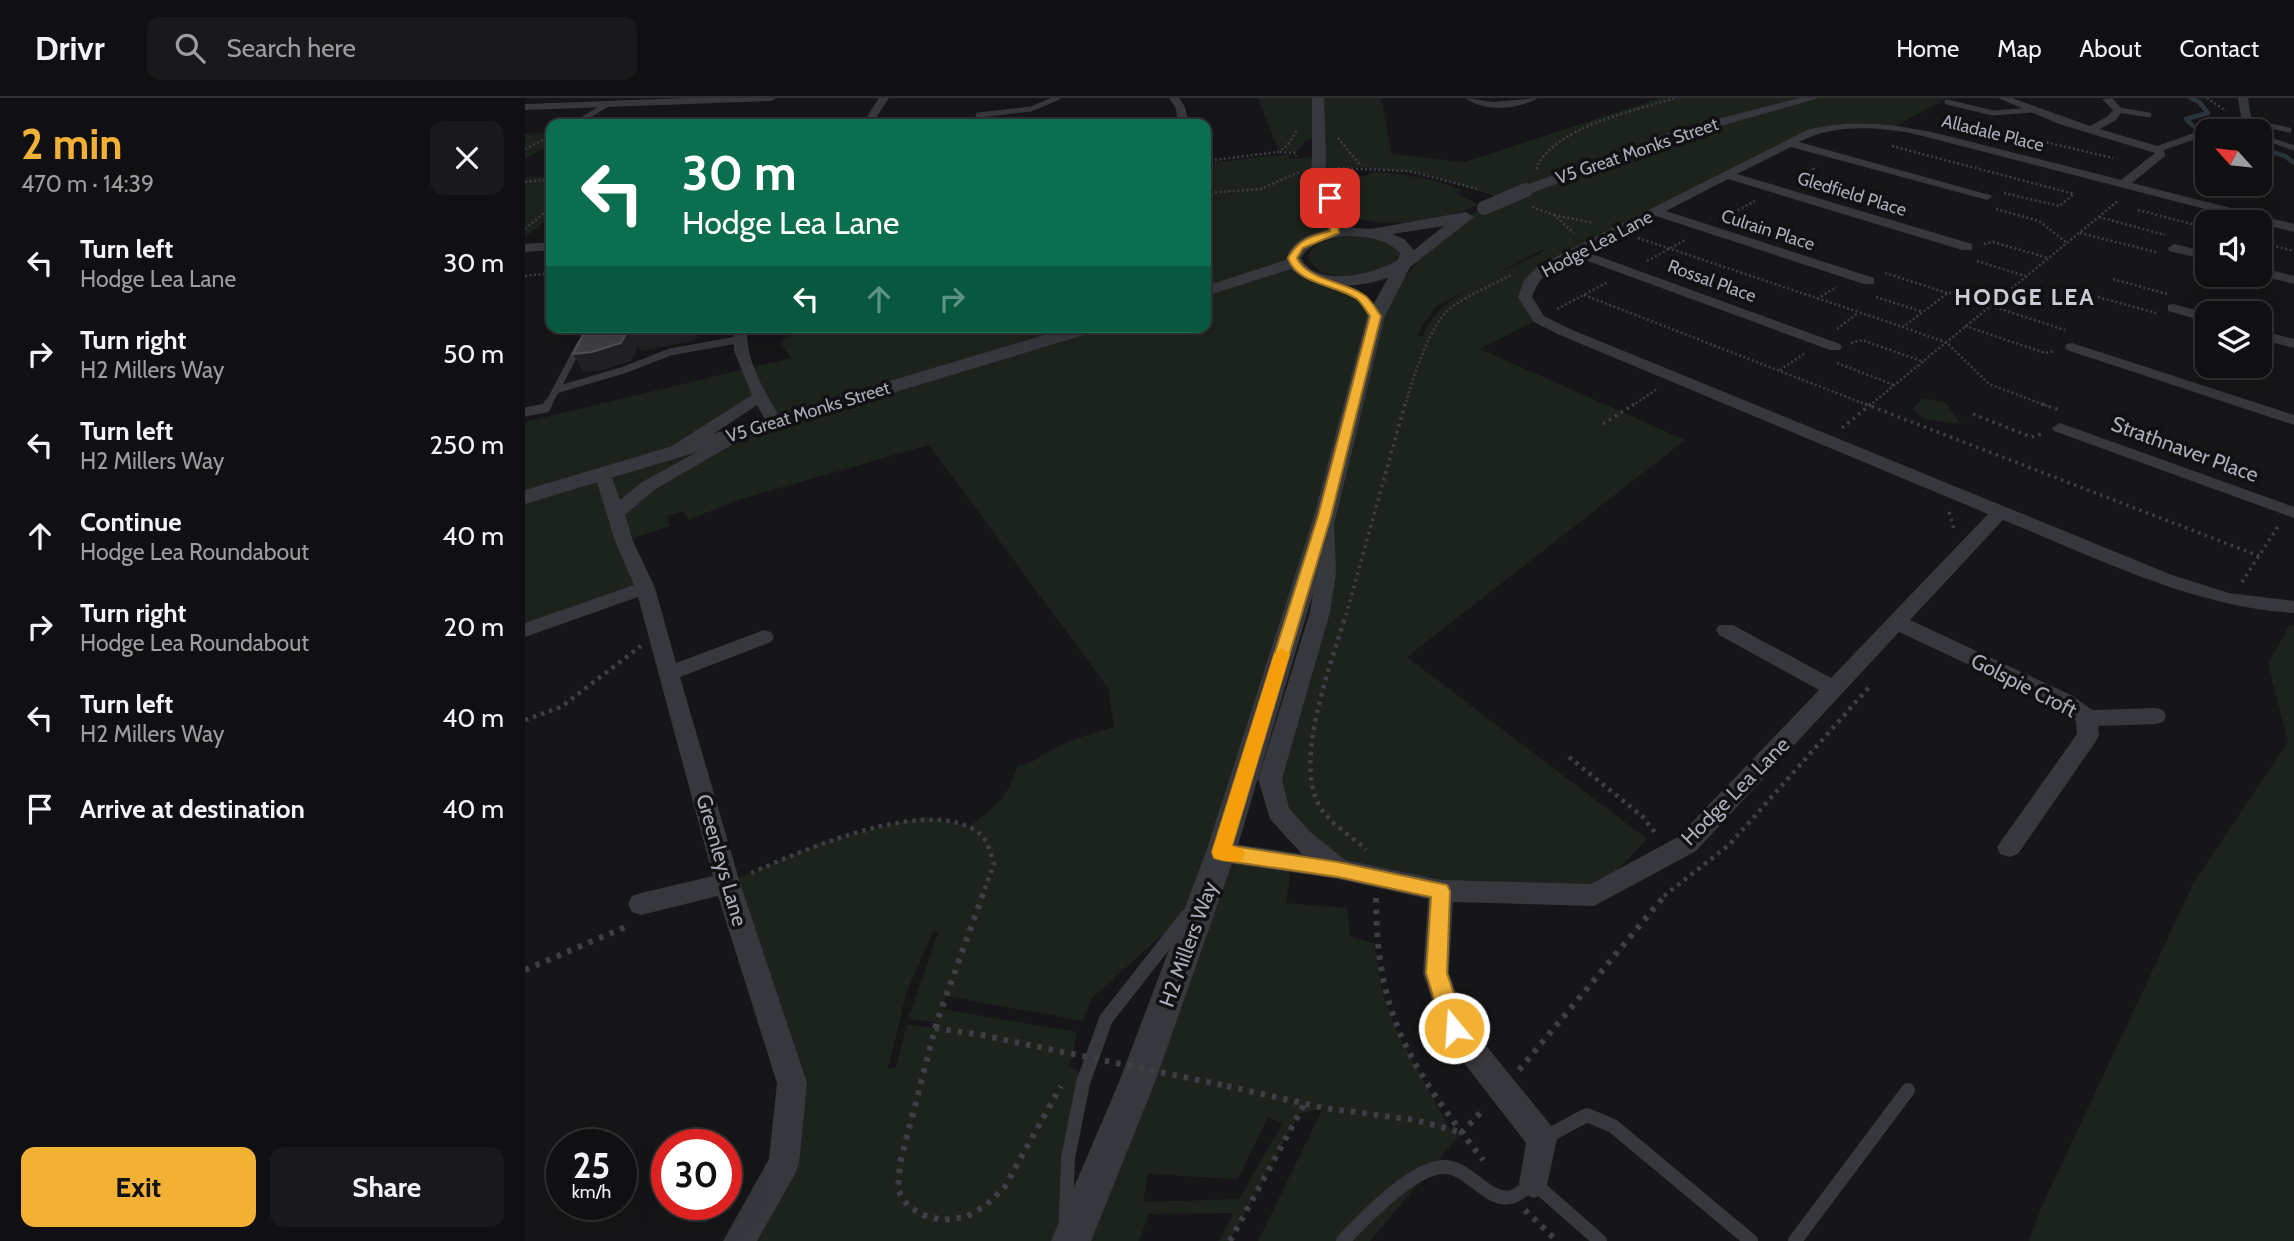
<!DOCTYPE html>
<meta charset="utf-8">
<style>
:root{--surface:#101012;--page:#19191b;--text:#f1f3f6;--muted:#9c9d9f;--line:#303032;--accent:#f2b134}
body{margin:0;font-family:Cabin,sans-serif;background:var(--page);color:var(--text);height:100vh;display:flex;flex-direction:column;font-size:26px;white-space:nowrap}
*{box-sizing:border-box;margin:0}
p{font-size:23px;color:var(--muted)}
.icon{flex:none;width:38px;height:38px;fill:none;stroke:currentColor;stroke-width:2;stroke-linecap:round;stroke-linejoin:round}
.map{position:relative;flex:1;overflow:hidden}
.sheet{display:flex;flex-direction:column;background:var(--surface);width:525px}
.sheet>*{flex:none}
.banner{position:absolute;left:21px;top:21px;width:665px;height:214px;border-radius:14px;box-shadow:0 7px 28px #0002,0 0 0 2px var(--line);background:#0b6e4f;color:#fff;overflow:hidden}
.needle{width:46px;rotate:297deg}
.buttons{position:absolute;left:1670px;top:21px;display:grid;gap:14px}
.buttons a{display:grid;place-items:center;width:77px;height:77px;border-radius:14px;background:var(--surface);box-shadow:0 7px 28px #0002,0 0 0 2px var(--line);font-size:35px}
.speed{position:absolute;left:21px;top:1031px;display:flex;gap:14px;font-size:35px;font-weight:700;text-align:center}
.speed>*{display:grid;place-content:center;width:91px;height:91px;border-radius:50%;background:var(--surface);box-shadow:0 7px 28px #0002,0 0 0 2px var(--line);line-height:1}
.speed small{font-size:18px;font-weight:400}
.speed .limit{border:10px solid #d22;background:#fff;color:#111}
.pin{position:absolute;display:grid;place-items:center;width:60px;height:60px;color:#fff;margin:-30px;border-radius:14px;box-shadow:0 4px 10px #0006}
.me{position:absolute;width:77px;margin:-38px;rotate:342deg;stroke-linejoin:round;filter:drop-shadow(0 0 5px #0008)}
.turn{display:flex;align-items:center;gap:24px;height:147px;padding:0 21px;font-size:32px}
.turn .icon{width:91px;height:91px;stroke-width:2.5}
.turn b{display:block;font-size:49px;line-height:60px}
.lanes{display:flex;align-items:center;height:66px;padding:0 21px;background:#0003;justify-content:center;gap:35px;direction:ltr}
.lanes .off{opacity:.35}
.round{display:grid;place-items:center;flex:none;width:74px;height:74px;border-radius:14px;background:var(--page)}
.summary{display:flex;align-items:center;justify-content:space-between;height:119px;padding:0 21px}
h1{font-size:42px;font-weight:800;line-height:52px;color:var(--accent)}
.action{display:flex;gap:14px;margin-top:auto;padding:14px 21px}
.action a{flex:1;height:80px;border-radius:14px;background:var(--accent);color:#111;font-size:28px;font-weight:800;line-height:80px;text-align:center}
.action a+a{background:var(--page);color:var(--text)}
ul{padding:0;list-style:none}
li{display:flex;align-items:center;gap:21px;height:91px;padding:0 21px}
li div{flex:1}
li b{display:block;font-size:26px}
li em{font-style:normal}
header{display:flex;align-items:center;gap:42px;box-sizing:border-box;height:98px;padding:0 35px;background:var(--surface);border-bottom:2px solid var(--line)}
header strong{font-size:33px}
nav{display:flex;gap:38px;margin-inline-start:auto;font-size:24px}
.search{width:490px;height:63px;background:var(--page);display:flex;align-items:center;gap:18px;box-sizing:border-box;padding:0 24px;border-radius:14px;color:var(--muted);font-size:26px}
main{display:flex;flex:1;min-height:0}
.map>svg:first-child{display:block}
.green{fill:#1c231d;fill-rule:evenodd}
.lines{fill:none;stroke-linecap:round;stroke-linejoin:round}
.stream{stroke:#2c353c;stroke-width:4.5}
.path-far3{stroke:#3d3f44;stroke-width:2.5;stroke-dasharray:2 2.5;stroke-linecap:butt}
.path-far2{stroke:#3d3f44;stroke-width:3.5;stroke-dasharray:2.5 4.5;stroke-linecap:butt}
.path-far1{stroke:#3d3f44;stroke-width:4.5;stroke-dasharray:3.5 5;stroke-linecap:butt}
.path{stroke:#3d3f44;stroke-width:6;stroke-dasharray:4.5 7;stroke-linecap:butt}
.service-far3{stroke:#37383d;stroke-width:5}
.service-far2{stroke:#37383d;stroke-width:7}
.service-far1{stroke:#37383d;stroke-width:9}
.service{stroke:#37383d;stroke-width:14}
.minor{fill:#37383d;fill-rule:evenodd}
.tertiary{fill:#37383d;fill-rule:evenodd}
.path-bridge{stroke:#3d3f44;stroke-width:6;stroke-dasharray:4.5 7;stroke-linecap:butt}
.tertiary-bridge{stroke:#37383d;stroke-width:14}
.shaded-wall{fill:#212124}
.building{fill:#3f3f44;stroke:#4f5156;stroke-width:2}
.route{fill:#f2b134;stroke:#9d7322;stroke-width:2}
.slow{fill:#f59e0b}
.labels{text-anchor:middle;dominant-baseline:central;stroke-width:7;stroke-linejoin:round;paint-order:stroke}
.far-street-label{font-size:18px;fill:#a8adb8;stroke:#111113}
.street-label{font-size:21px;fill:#a8adb8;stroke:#111113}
.far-district-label{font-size:23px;font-weight:bold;letter-spacing:2px;fill:#c9ccd4;stroke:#111113}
</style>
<header>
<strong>Drivr</strong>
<div class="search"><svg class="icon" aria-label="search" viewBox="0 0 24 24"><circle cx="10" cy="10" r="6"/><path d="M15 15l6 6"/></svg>Search here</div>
<nav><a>Home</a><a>Map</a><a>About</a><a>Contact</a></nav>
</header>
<main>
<section class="sheet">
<div class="summary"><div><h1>2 min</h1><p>470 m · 14:39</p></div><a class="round"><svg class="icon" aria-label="close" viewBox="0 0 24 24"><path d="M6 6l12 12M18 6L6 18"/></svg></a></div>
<ul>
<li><svg class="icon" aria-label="left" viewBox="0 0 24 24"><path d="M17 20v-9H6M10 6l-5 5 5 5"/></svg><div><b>Turn left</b><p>Hodge Lea Lane</p></div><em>30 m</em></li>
<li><svg class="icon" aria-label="right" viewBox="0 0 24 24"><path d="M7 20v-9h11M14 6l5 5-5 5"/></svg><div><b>Turn right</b><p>H2 Millers Way</p></div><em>50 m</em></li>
<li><svg class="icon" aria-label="left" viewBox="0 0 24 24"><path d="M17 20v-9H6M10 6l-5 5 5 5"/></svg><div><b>Turn left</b><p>H2 Millers Way</p></div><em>250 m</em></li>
<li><svg class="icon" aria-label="ahead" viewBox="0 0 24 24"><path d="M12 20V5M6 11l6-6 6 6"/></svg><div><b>Continue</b><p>Hodge Lea Roundabout</p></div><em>40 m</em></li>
<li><svg class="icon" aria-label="right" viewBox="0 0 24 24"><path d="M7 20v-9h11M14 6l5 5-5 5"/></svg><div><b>Turn right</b><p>Hodge Lea Roundabout</p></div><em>20 m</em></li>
<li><svg class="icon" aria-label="left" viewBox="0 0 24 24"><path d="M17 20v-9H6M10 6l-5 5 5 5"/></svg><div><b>Turn left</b><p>H2 Millers Way</p></div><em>40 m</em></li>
<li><svg class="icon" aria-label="arrive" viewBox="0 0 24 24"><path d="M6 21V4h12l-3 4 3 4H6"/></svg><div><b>Arrive at destination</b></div><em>40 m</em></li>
</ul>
<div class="action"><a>Exit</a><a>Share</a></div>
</section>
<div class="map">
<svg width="1769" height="1143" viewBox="0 0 1769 1143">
<rect width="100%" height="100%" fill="#161618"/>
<g class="green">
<path d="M733 0H856L867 56 940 64 1135 0H1422L1369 29 1337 25 1308 27 1286 34 1018 171 1000 192 1014 221 955 251 1160 342 882 559 1122 741 1069 797 852 780 775 740 745 681 795 514 800 421 696 754 767 764 761 805 822 810 825 839 849 845 858 898 875 940 925 1031 936 1035 845 1143H733L798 1010 774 1016 705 1143H694L708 1115 624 1116 614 1143H546L679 799 566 901 558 923 421 898 417 911 552 934 545 967 555 975 539 1143H214L259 1065 267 985 202 785 296 745 366 726 399 719 445 728C472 708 482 700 493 667 508 667 514 658 527 652 547 641 568 635 589 629L583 590 404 347 213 402 163 422 160 413 142 418 145 428 99 443 120 490 0 532V324L266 260 255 245 273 229H323L340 234 354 229H681V65L765 56 763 61 794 59 793 38 782 42 771 55 753 51ZM836 69 902 76 979 101 941 119 892 153V166L847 213 837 200 801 181 768 160 795 138 810 135 795 71ZM1016 152 1018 154C982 172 911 198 898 238L892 237 910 209ZM236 299 249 324 151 353ZM408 833 413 835 383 921 412 924 410 930 382 927 371 969 363 971 381 896ZM743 1019 757 1026 714 1101 618 1104 623 1076 713 1081Z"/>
<polygon points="26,35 26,46 0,61 0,36"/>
<path d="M850 74C880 76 909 81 937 92L931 95 954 107C939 112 923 119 907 122 890 125 839 128 826 116 817 106 816 93 813 80L839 78Z"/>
<polygon points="26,78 26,119 0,139 0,80"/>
<path d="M830 138 858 142 874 152 875 159 872 165C848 174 799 192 783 159 789 141 814 139 830 138Z"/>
<polygon points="1397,300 1421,305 1436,326 1400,321 1387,312"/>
<polygon points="1769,527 1769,1143 1504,1143 1517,1108 1669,784 1763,644 1743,566 1764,528"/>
</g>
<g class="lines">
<g class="stream">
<polyline points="1666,0 1674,4 1683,15 1661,21 1668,28"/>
<polyline points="1734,50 1760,58 1769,65"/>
</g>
<g class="path-far3">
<polyline points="1682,0 1701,13"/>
<polyline points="1469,32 1588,60"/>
<polyline points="813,40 836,68"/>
<polyline points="1367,48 1549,96"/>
<polyline points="0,51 26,38"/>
<polyline points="755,54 771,55 771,58"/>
<polyline points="681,63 753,54 762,48 773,31"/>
<polyline points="813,70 884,73 952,91"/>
<path d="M1011 71C1028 29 1109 13 1150 0"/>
<polyline points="1272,80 1292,69"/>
<polyline points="0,84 26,81"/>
<polyline points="681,95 736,91 774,74"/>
<polyline points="1479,95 1534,108 1549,96"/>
<polyline points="1007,109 1029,117 1049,135"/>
<polyline points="1471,111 1514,123 1542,145"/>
<polyline points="1613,112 1682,130"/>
<polyline points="1029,117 1069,125"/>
<polyline points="1201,119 1230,103"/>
<polyline points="1574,119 1640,137"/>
<polyline points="0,131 26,109"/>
<polyline points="1555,135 1631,154"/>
<polyline points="1113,140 1378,229"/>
<polyline points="1734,144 1769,153"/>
<polyline points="1459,146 1468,144 1523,160"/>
<polyline points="1122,163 1160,142"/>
<polyline points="1452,163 1500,178"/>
<polyline points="1360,175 1422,195"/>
<polyline points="0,178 26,175"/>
<polyline points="1588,181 1642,196"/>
<polyline points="1480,196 1423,195 1378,229 1422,245 1464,286 1522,308"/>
<polyline points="1059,197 1345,308"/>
<polyline points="1351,199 1398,214"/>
<polyline points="1573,199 1631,215"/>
<polyline points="1292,201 1312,189"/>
<polyline points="1466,208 1540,232"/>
<polyline points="1032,211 1083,184"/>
<polyline points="1440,228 1520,255 1530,253"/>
<polyline points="1312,231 1333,215"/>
<polyline points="1326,245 1337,242 1399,264"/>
<polyline points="1312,265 1369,287"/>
<polyline points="1255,272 1280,255"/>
<path d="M880 308C887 283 905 225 926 210 944 196 968 187 988 176"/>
<polyline points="1107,308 1132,291"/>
<polyline points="1344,308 1594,102"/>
</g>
<g class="path-far2">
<polyline points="1340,306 1734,458"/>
<polyline points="1517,306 1537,313"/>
<polyline points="1448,316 1506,339 1516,336"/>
<polyline points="1078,326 1109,306"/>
<polyline points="1317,330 1346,306"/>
<polyline points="1424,414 1429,431"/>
<polyline points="1717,484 1754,427"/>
<polyline points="819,524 880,306"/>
</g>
<g class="path-far1">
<path d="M819 522C805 570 769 661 794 707 804 726 826 737 841 752"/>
<polyline points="0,622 36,609 116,548"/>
<polyline points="1044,659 1117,718 1132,737"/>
<path d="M226 775C277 753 408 694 456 737 463 743 466 758 469 766L457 798"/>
<polyline points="1139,798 1204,747 1346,587"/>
</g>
<g class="path">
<polyline points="458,796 412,923 375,1065 373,1092 383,1108 398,1117 417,1122 441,1119 460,1108 479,1090 536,988"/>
<path d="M851 800C851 919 887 971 958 1062"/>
<polyline points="0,872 105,827"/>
<polyline points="410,930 456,937"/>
<polyline points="994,972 1141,796"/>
<polyline points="702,988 799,1010 890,1022 935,1034"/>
<polyline points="936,1035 960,1010"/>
<polyline points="1000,1112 1032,1143"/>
<polyline points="705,1143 780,1005"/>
</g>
<g class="service-far3">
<polyline points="1422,4 1468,15 1507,12"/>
<polyline points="1593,12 1624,17"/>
<polyline points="453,17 506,11 532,0"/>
<polyline points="1718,22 1764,32"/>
<polyline points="50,26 81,7"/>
<polyline points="1705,29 1718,33"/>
<polyline points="1734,38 1769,50"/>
</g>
<g class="service-far2">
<polyline points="55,246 31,292 99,272 145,254 212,242"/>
<polyline points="22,308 31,292"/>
</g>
<polyline class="service-far1" points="0,314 21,310 23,306"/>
<g class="service">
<polyline points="1019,1040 1062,1017 1088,1028 1226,1143"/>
<polyline points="540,1143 543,1060 558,985 581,921 661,819"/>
<path d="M818 1143C839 1121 886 1071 917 1069 944 1067 960 1104 986 1099 994 1097 1002 1089 1009 1085L1075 1143"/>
<polyline points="1270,1143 1383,992"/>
</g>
<g class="minor">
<polygon points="164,0 251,0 246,3 0,12 0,6"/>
<polygon points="354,0 364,0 347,26 337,26"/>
<polygon points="644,0 654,0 660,9 664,26 654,26 650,9"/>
<path d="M941 0 968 4 1013 0C995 11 959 15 941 0Z"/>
<path d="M1473 0H1487L1565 28 1583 18 1588 12 1577 1 1587 0 1598 12 1591 22 1575 31 1632 48 1680 31 1710 25 1716 18 1713 0H1723L1726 19 1717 29 1682 33V37L1639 52 1640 58 1607 85 1769 126V134L1386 35C1347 29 1309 26 1274 44L1468 98 1462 102 1266 49 1212 76 1447 146V152H1437L1203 81 1141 113 1349 180V186H1339L1131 118 1062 154 1315 246 1317 249 1315 252H1305L1052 159C1029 170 1016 174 1007 199L1019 218 1045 231 1647 477 1704 495 1769 503V515C1665 508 1573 460 1478 422L1385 522 1548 598 1567 612 1630 610 1638 612 1641 618 1638 624 1630 626 1573 628 1574 637 1571 643 1493 756 1484 759 1475 756 1472 749 1552 636 1551 623 1532 608 1374 534 1171 753 1069 808 928 804 924 875 941 923 1028 1030 1032 1041 1020 1096 1009 1100 998 1096 994 1085 1001 1045 919 939 898 875 903 801 813 781 696 764 687 761 684 754 687 747 696 744 777 756 745 721 733 681 785 514 791 475V427L800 422 809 427 811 475 805 514 757 681 764 710 784 733 820 762 916 782 1066 786 1153 739 1294 592 1194 537 1191 532 1194 527H1208L1306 580 1463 416 1035 237 1009 224 993 199 999 182 1013 168 1282 32C1346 16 1404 33 1466 49 1510 60 1553 71 1596 82L1630 55 1534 26Z"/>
<polygon points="26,144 26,152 0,154 0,146"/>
<polygon points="1649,146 1682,154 1682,162 1644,153 1643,150"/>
<polygon points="1734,169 1769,178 1769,186 1733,177"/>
<polygon points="1648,206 1682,215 1682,224 1643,213 1643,207"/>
<path d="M208 229H222C220 265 241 294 257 324L255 327H243L232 307 154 359H142L140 355 142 351 227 297 209 253Z"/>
<polygon points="1734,232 1769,241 1769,250 1734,241"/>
<polygon points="1547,245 1769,317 1769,327 1542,252 1540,249 1542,246"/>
<polygon points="1535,325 1769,409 1769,420 1529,333 1527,330"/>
<polygon points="216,330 222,332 224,335 222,338 129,392 100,417 108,443 130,490 151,565 239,532 246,534 249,539 246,544 155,579 215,785 282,985 274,1065 270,1076 232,1143 198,1143 244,1061 252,985 193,798 116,817 107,814 103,806 107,798 116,795 188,778 113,499 0,539 0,525 109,487 90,443 69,375 72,371 84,371 95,402 117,384"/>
</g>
<g class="tertiary">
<polygon points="787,0 799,0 801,59 794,63 787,59"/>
<polygon points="1274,0 1294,0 1164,37 1006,95 996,95 994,92 996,89 1154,31"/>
<path d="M793 75 798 76 812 100 817 129 846 131 941 114 949 119 885 169 860 218 811 418 711 754 630 984 566 1143H526L594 984 681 754 789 418 842 218 863 180C834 189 791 195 766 171L681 198V188L761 162C765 143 784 136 802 131L798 100 786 79ZM919 128 889 152 879 141 867 136ZM823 138C842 139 860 140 875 155L873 162C850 176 792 191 776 160 787 143 804 140 823 138Z"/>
<polygon points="546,229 575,229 572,233 0,406 0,392"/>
</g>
<polyline class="path-bridge" points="456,937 702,988"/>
<g class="tertiary-bridge">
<polyline points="793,79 794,59"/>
<polyline points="959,110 1001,92"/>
</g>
</g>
<polygon class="shaded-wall" points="104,229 176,229 170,243 115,253 113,248 106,263 77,272 58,274 48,256"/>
<g class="building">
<polygon points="62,229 104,229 96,245 67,254 48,256"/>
<polygon points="109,229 140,229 106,235"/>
</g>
<path class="route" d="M802 98 809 100 814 135 778 150 772 160C782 182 821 184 839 197 846 201 851 212 856 218L806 418 707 748 813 764 922 787 925 793 922 875 940 930 937 937 929 940 922 937 918 930 901 875 906 799 813 779 696 762 689 760 687 754 793 418 845 218C841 213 837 205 832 201 812 187 771 186 763 160 773 142 785 138 805 133Z"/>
<path class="slow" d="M757 550 765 556 707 748 717 751 720 756 717 762C708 765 699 763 689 760L687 754 749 556Z"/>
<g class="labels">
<g class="far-street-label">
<text transform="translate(1468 35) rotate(14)">Alladale Place</text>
<text transform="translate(1112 53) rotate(-19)">V5 Great Monks Street</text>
<text transform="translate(1327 96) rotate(17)">Gledfield Place</text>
<text transform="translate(1243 132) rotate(18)">Culrain Place</text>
<text transform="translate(1072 146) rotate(-28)">Hodge Lea Lane</text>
<text transform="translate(1187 183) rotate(20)">Rossal Place</text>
<text transform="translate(283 314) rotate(-17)">V5 Great Monks Street</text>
</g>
<g class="street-label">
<text transform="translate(1660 351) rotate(20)">Strathnaver Place</text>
<text transform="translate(1499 587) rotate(27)">Golspie Croft</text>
<text transform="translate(1210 693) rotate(-45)">Hodge Lea Lane</text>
<text transform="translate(197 762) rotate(74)">Greenleys Lane</text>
<text transform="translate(663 846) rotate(-70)">H2 Millers Way</text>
</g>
<g class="far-district-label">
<text x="1500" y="199">HODGE LEA</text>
</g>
</g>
</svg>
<div class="buttons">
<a><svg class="needle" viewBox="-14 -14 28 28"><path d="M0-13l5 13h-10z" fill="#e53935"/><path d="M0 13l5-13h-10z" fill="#9c9d9f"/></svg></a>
<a><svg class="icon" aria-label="sound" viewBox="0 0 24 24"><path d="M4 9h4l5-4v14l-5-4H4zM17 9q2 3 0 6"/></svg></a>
<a><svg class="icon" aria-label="layers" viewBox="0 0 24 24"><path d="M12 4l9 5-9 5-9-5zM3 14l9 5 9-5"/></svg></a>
</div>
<div class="speed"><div>25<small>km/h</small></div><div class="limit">30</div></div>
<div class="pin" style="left:805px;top:100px;background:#d93025"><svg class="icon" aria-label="arrive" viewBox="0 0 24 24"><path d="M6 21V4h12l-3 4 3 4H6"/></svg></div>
<svg class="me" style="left:929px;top:930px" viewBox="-20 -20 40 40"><circle r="17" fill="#f2b134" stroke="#fff" stroke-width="3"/><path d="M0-11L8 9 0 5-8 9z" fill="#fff"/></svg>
<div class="banner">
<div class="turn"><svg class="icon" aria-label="left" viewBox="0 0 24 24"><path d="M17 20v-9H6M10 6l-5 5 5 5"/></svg><div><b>30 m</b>Hodge Lea Lane</div></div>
<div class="lanes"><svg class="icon" aria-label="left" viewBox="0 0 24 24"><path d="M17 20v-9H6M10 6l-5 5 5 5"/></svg><svg class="icon off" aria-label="ahead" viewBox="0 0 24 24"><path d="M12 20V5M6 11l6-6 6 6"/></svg><svg class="icon off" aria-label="right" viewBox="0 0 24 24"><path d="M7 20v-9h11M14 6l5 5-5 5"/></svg></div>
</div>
</div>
</main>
